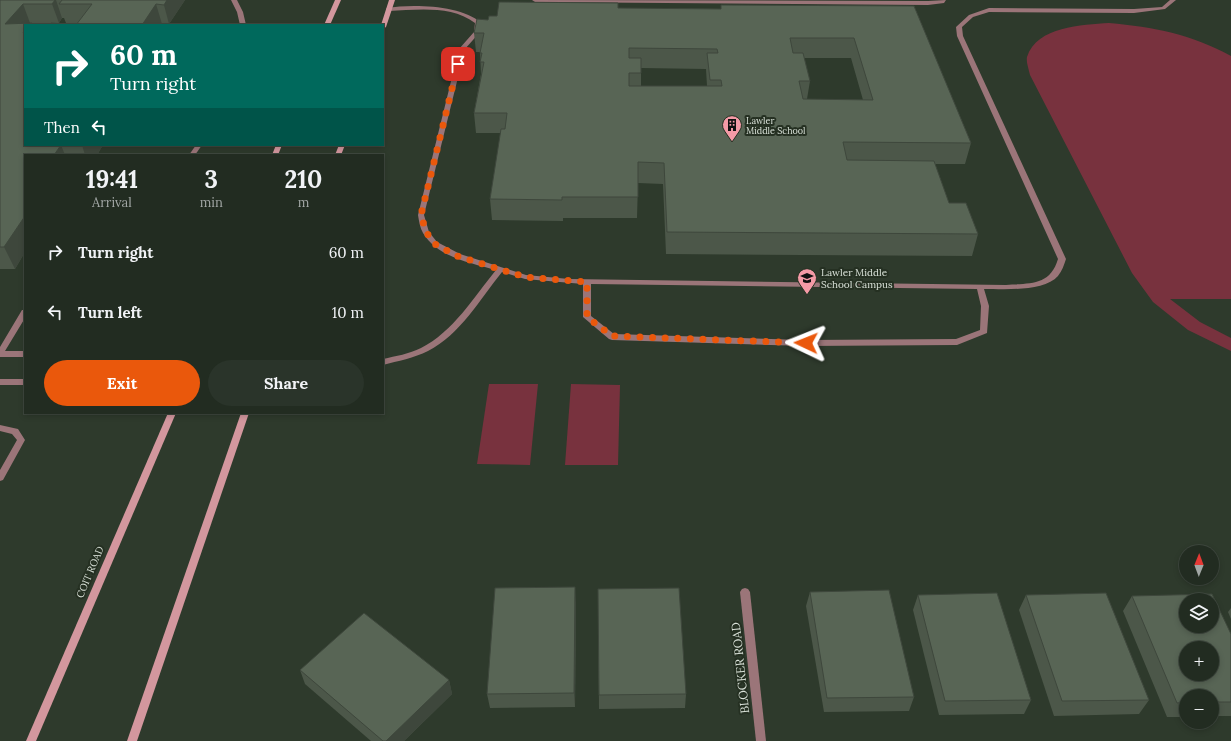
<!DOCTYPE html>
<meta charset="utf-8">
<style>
:root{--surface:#222c21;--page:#2a342a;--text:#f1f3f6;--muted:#a2a7a5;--line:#3f483f;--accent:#ea580c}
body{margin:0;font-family:Lora,serif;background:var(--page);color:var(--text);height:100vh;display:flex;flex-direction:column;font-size:15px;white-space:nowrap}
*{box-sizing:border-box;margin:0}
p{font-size:13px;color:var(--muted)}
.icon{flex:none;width:22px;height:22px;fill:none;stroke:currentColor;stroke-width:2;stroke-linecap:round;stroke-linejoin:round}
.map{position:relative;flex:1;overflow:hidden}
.sheet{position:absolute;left:24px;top:154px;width:360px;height:260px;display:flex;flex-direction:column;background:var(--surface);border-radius:0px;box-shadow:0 2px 6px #0003,0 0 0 1px var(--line)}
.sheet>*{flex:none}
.hud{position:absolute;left:24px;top:24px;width:360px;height:122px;border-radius:0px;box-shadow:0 2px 6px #0003,0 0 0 1px var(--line);background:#00695c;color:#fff;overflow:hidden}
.needle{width:26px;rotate:1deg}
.buttons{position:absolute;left:1179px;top:545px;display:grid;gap:8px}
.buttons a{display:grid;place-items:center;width:40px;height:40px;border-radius:50%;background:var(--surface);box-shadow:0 2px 6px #0003,0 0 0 1px var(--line);font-size:20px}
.pin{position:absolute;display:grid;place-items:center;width:34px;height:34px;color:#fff;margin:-17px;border-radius:8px;box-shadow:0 2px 6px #0006}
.me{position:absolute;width:44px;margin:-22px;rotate:272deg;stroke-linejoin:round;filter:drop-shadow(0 0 3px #0008)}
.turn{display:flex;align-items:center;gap:14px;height:84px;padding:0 20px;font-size:18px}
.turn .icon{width:52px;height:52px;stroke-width:2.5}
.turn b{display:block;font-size:28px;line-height:34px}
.then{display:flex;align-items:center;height:38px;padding:0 20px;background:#0003;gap:8px;font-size:15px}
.eta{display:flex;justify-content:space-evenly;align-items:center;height:68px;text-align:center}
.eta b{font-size:24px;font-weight:700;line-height:28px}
.primary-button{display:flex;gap:8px;margin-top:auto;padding:8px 20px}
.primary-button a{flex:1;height:46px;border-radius:24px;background:var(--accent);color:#fff;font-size:16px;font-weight:700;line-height:46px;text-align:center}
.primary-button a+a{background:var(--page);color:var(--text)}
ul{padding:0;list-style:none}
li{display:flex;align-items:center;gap:12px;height:60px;padding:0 20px}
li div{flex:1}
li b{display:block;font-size:15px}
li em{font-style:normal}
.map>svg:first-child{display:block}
.green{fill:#78323e}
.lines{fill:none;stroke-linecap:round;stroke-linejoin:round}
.lane{fill:#9b7579;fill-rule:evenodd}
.street{fill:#9b7579;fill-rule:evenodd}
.secondary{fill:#d3979e;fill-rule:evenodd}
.wall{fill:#4c5749;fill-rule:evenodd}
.shaded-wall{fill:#3e473c}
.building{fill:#586555;stroke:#3e473c;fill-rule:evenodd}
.route{stroke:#ea580c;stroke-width:7;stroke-dasharray:0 12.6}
.labels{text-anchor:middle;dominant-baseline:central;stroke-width:4;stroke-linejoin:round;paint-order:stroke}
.far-poi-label{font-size:9px;fill:#d8e0d7;stroke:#253022;text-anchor:start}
.poi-label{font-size:10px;fill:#d8e0d7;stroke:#253022;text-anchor:start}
.street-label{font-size:10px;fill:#d8e0d7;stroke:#253022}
.near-street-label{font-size:12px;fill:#d8e0d7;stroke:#253022}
</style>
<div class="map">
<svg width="1231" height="741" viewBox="0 0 1231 741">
<rect width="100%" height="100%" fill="#2e3a2c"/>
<g class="green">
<path d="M1109 23C1154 27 1191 34 1231 56V299H1170L1200 322 1231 338V351L1188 330 1153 302 1132 273 1030 75C1029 70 1026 62 1027 57 1037 26 1082 25 1109 23Z"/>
<polygon points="489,384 538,384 530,465 477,464"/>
<polygon points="571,384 620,385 618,465 565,465"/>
</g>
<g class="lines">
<g class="lane">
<polygon points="231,0 237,0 243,12 246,25 240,25 237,12"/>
<polygon points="532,0 928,1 946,0 944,3 928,5 535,2"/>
<path d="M1170 0H1176L1165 9 1134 13 989 12 973 17 962 27 963 36 1066 259C1064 265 1062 271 1058 276 1044 292 1004 289 984 289L989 306 987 333 957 345 806 346 612 340 609 339 583 317V284L525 279 502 272C480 299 460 335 428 351 414 358 398 361 383 365V359C396 356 409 354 421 348 453 332 474 297 496 270 471 263 437 257 423 233 420 228 419 221 418 215L459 49 474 32 475 23C451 5 417 10 389 11L386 9 387 8C412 4 462 5 481 23L480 32 465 49 424 215 429 232 437 242 460 254 526 275 569 279 1006 285C1030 283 1050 286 1058 259L957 36 956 27 969 15 989 8 1134 9 1162 7ZM591 284 977 289 981 306 980 330 956 339 806 340 614 334 591 316Z"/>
<polygon points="196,145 202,145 195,155 189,155"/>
<polygon points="22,310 25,310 25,318 5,351 25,351 25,357 0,357 0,347"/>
<rect x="0" y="379" width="25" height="6"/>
<polygon points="0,425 18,429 25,440 3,480 0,481 0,470 17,440 12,434 0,431"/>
</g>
<polygon class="street" points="745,588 748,589 750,592 766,741 756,741 740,592 742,589"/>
<g class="secondary">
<polygon points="335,0 341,0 330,25 324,25"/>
<polygon points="389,0 395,0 386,27 383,29 383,25 381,25"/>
<polygon points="276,145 282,145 278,155 272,155"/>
<polygon points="339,145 345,145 341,155 335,155"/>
<polygon points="168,413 176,413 36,741 26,741"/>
<polygon points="241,413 249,413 137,741 127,741"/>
</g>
</g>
<g class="wall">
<path d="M0 0H185L169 24 49 25 51 23H32L25 25 103 145 97 155H25V252L15 269H0ZM62 18H64L66 23H77L76 25 54 23H59Z"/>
<path d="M721 5 914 6 971 143 965 164H935L949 203 978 234 972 256 666 254 663 184 638 183 637 218H563V221L492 220 490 199 501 133H476L474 113 481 74 480 52H476L474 33 488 20 497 16 618 8 721 9ZM804 58H851L863 100 807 99 810 81ZM641 68 706 69 707 86H641Z"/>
<polygon points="598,589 686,694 685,708 599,709"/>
<polygon points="810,592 914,697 909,711 824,712 806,606"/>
<polygon points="918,595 1031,700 1024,714 939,715 913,610"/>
<polygon points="1026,595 1149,700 1139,714 1054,716 1019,610"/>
<polygon points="1132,596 1231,634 1231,716 1212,716 1212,696 1186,696 1186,717 1167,717 1123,611"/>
<polygon points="576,602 575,707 490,708 487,694"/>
<polygon points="1231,608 1231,619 1228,612"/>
<polygon points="300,670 449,680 452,694 404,741 371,741 305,684"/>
</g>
<g class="shaded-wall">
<polygon points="55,0 56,0 62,18 59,23 52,4"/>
<polygon points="167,0 185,0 169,24 164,5"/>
<polygon points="23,4 30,23 5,24"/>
<polygon points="156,4 162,24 161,25 142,25"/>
<polygon points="61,145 65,155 54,155"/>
<polygon points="82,145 103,145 97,155 85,155"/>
<polygon points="25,216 25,252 15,269 4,247"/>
<polygon points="575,587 576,602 575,707 574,693"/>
<polygon points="449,680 452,694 404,741 386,741"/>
</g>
<g class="building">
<polygon points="0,0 55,0 52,4 23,4 5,24 32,23 30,25 25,25 25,30 23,33 25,33 25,145 82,145 61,145 54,155 25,155 25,216 4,247 0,247"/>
<polygon points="62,0 167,0 164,5 156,4 142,25 49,25 51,23 76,25 92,4 59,4"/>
<path d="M499 2 618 3V8L721 9V5L914 6 971 143 843 142 847 160 934 161 949 203H966L978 234 667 232 664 163 638 162V197H562V200L490 199 501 129H505L507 113H474L484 62H480L482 53H480L484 33H474L477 19 488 20 489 16H497ZM790 38H854L873 100 803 99 799 81H810L803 53H793ZM629 48 717 49 718 53H707L710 80H721L722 86H629V73H641V58H629Z"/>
<polygon points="575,587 574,693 487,694 495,588"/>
<polygon points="679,588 686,694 599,695 598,589"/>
<polygon points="889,590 914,697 827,698 810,592"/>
<polygon points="997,593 1031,700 945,701 918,595"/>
<polygon points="1106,593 1149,700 1062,701 1026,595"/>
<path d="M1212 594 1231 634V702H1212V696H1186V702L1177 703 1132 596ZM1186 600H1212V626H1186ZM1186 648H1212V674H1186Z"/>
<polygon points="364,613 449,680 386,741 383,741 300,670"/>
</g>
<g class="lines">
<polyline class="route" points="458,64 421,215 426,232 435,244 457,256 525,277 587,282 587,317 612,336 806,343"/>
</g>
<defs>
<symbol id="building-pin" viewBox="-11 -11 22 30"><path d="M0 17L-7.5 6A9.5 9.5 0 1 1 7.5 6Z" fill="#f49aa6" stroke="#253022"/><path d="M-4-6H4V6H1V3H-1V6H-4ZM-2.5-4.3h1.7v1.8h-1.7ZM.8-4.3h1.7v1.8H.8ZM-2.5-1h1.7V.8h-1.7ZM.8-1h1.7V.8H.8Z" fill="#111"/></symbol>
<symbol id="school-pin" viewBox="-11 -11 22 30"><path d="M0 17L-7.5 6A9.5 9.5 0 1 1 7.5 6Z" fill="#f49aa6" stroke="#253022"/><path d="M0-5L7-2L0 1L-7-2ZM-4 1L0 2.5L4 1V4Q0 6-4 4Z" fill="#111"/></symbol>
</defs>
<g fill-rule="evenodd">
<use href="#building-pin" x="721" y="114" width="22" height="30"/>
<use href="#school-pin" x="796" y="267" width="22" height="30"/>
</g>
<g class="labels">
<g class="far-poi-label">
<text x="746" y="120">Lawler<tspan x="746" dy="10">Middle School</tspan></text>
</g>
<g class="poi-label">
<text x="821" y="272">Lawler Middle<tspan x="821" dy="12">School Campus</tspan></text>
</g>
<g class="street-label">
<text transform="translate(90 572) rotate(-67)">COIT ROAD</text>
</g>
<g class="near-street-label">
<text transform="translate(740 668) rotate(-96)">BLOCKER ROAD</text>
</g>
</g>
</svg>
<div class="buttons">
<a><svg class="needle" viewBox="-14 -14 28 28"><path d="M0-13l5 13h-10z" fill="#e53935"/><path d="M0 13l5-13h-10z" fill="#a2a7a5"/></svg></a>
<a><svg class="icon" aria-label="layers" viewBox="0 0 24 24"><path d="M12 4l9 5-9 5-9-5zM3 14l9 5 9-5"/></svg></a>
<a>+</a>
<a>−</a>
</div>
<div class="pin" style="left:458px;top:64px;background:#d93025"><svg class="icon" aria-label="arrive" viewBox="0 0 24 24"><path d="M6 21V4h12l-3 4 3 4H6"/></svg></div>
<svg class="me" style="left:806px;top:343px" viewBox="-20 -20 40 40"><path d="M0-17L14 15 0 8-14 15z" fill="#ea580c" stroke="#fff" stroke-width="4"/></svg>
<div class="hud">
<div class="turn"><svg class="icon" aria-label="right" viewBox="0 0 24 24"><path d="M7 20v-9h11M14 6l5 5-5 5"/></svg><div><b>60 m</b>Turn right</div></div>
<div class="then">Then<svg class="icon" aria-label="left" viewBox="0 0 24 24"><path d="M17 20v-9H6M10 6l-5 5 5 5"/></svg></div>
</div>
<section class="sheet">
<div class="eta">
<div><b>19:41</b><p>Arrival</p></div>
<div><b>3</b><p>min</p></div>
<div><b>210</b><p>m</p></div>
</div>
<ul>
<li><svg class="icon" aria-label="right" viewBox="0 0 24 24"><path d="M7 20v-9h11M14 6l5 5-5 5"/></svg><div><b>Turn right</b></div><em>60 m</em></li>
<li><svg class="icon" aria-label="left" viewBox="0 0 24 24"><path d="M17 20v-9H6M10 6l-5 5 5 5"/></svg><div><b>Turn left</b></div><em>10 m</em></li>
</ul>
<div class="primary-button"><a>Exit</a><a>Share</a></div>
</section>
</div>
